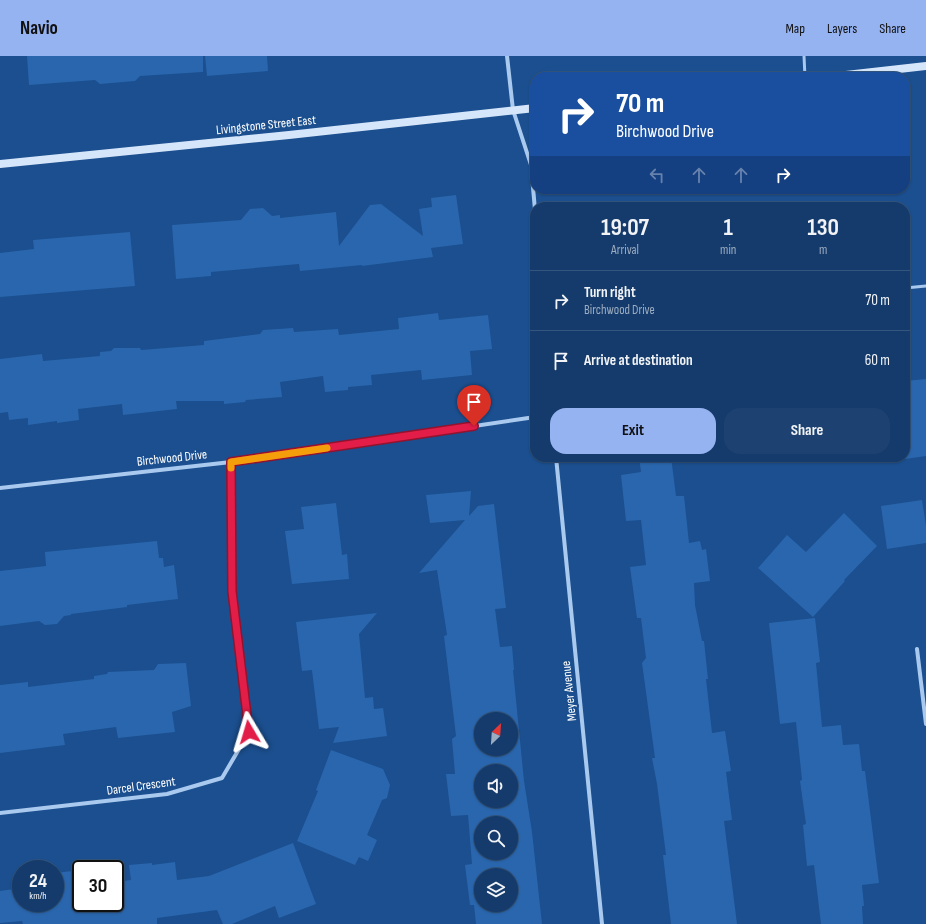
<!DOCTYPE html>
<style>
:root{--surface:#143b6b;--page:#1d4271;--text:#f1f3f6;--muted:#9dadc1;--line:#33557e;--accent:#95b2f1}
body{margin:0;font-family:"Sofia Sans Condensed",sans-serif;background:var(--page);color:var(--text);height:100vh;display:flex;flex-direction:column;font-size:15px;white-space:nowrap}
*{box-sizing:border-box;margin:0}
p{font-size:13px;color:var(--muted)}
.icon{flex:none;width:22px;height:22px;fill:none;stroke:currentColor;stroke-width:2;stroke-linecap:round;stroke-linejoin:round}
.map{position:relative;flex:1;overflow:hidden}
.side{position:absolute;left:530px;top:146px;width:380px;height:260px;display:flex;flex-direction:column;background:var(--surface);border-radius:16px;box-shadow:0 1px 3px #0004,0 0 0 1px var(--line)}
.side>*{flex:none}
.guide{position:absolute;left:530px;top:16px;width:380px;height:122px;border-radius:16px;box-shadow:0 1px 3px #0004,0 0 0 1px var(--line);background:#1a4fa0;color:#fff;overflow:hidden}
.needle{width:26px;rotate:25deg}
.buttons{position:absolute;left:474px;top:656px;display:grid;gap:8px}
.buttons a{display:grid;place-items:center;width:44px;height:44px;border-radius:50%;background:var(--surface);box-shadow:0 1px 3px #0004,0 0 0 1px var(--line);font-size:20px}
.speed{position:absolute;left:12px;top:804px;display:flex;gap:8px;font-size:20px;font-weight:700;text-align:center}
.speed>*{display:grid;place-content:center;width:52px;height:52px;border-radius:50%;background:var(--surface);box-shadow:0 1px 3px #0004,0 0 0 1px var(--line);line-height:1}
.speed small{font-size:10px;font-weight:400}
.speed .limit{border:2px solid #111;border-radius:6px;background:#fff;color:#111}
.pin{position:absolute;display:grid;place-items:center;width:34px;height:34px;color:#fff;margin:-41px -17px;border-radius:50% 50% 50% 0;rotate:-45deg;box-shadow:0 0 4px #0007}
.pin .icon{rotate:45deg}
.me{position:absolute;width:44px;margin:-22px;rotate:353deg;stroke-linejoin:round;filter:drop-shadow(0 0 3px #0008)}
.turn{display:flex;align-items:center;gap:14px;height:84px;padding:0 20px;font-size:18px}
.turn .icon{width:52px;height:52px;stroke-width:2.5}
.turn b{display:block;font-size:28px;line-height:34px}
.lanes{display:flex;align-items:center;height:38px;padding:0 20px;background:#0003;justify-content:center;gap:20px;direction:ltr}
.lanes .off{opacity:.35}
.eta{display:flex;justify-content:space-evenly;align-items:center;height:68px;text-align:center}
.eta b{font-size:24px;font-weight:700;line-height:28px}
.button{display:flex;gap:8px;margin-top:auto;padding:8px 20px}
.button a{flex:1;height:46px;border-radius:16px;background:var(--accent);color:#111;font-size:16px;font-weight:700;line-height:46px;text-align:center}
.button a+a{background:var(--page);color:var(--text)}
ul{padding:0;list-style:none}
li{display:flex;align-items:center;gap:12px;height:60px;padding:0 20px;border-top:1px solid var(--line)}
li div{flex:1}
li b{display:block;font-size:15px}
li em{font-style:normal}
header{display:flex;align-items:center;gap:24px;box-sizing:border-box;height:56px;padding:0 20px;background:var(--accent);color:#111}
header strong{font-size:19px}
nav{display:flex;gap:22px;margin-inline-start:auto;font-size:14px}
.map>svg:first-child{display:block}
.building{fill:#2a66ad;fill-rule:evenodd}
.lines{fill:none;stroke-linecap:round;stroke-linejoin:round}
.lane{stroke:#a9c9ee;stroke-width:3}
.street{stroke:#a9c9ee;stroke-width:4}
.secondary{stroke:#d6e6fa;stroke-width:8}
.route-casing{stroke:#92132f;stroke-width:10}
.route{stroke:#e11d48;stroke-width:7}
.slow{stroke:#f59e0b;stroke-width:7}
.labels{text-anchor:middle;dominant-baseline:central;stroke-width:4;stroke-linejoin:round;paint-order:stroke}
.street-label{font-size:13px;fill:#fff;stroke:#1b4f8f}
</style>
<header>
<strong>Navio</strong>
<nav><a>Map</a><a>Layers</a><a>Share</a></nav>
</header>
<div class="map">
<svg width="926" height="868" viewBox="0 0 926 868">
<rect width="100%" height="100%" fill="#1b4f8f"/>
<g class="building">
<polygon points="27,0 203,0 203,16 140,20 135,25 100,28 95,24 29,29"/>
<polygon points="205,0 267,0 268,15 207,20"/>
<polygon points="456,139 463,188 431,192 433,201 362,210 362,209 300,215 299,208 211,216 211,220 176,223 172,169 241,164 250,153 263,152 272,160 280,159 280,162 336,156 339,190 370,149 381,148 423,180 419,153 432,151 431,142"/>
<polygon points="130,176 135,230 0,241 0,197 34,193 33,184"/>
<polygon points="438,257 439,264 488,259 492,293 470,295 472,319 422,324 421,314 371,319 372,329 348,331 348,334 325,336 323,320 280,326 282,341 246,344 245,346 224,348 224,345 176,345 177,353 123,359 122,348 78,353 79,364 57,367 57,365 28,369 28,362 9,364 8,356 0,357 0,303 42,298 43,305 100,300 100,296 111,295 114,292 140,292 141,294 204,289 204,285 260,278 263,274 293,272 294,276 338,273 339,279 399,273 398,262"/>
<polygon points="926,323 926,400 905,403 905,325"/>
<polygon points="639,401 671,401 676,440 684,440 689,487 700,485 702,494 706,493 710,525 694,527 695,549 702,585 704,585 708,623 706,623 712,677 725,675 731,715 726,716 732,764 724,765 737,868 671,868 663,799 666,799 657,728 652,702 655,702 642,607 646,602 641,562 637,562 630,511 646,509 641,464 626,465 621,419 641,416"/>
<path d="M471 435 469 460 478 450 494 448 506 552 495 553 500 591 512 590 514 614H513L524 725 532 776 542 868H476L474 849H470L465 809 472 808 468 759 451 760 446 718H455L452 683 456 680 444 580 447 579 437 514 419 517 465 464 430 467 426 439ZM481 663H511V693H481ZM481 715H511V745H481ZM481 767H511V797H481ZM481 819H511V849H481Z"/>
<polygon points="922,444 926,470 926,487 887,493 881,450"/>
<polygon points="336,447 342,499 347,498 349,523 292,528 285,475 304,473 301,451"/>
<polygon points="844,457 877,490 844,524 845,525 813,561 758,512 787,479 806,496"/>
<polygon points="157,485 159,502 163,502 164,511 174,509 178,543 127,549 127,551 71,558 71,559 64,560 57,568 45,569 39,565 0,570 0,515 46,510 45,496"/>
<polygon points="377,557 359,578 365,642 373,641 374,653 383,652 387,680 333,687 339,671 319,673 312,614 302,615 296,566"/>
<polygon points="815,562 820,606 816,607 822,671 841,669 843,689 859,688 862,715 865,715 879,827 862,829 864,850 862,850 863,868 821,868 814,809 807,810 803,769 806,768 800,725 802,724 796,666 780,668 769,567"/>
<polygon points="186,607 191,650 172,656 175,676 118,682 116,671 63,678 65,689 0,697 0,629 28,626 28,631 94,623 94,620 107,618 108,616 154,614 158,608"/>
<polygon points="331,694 383,713 390,729 387,742 382,744 367,779 377,784 368,805 359,801 355,809 297,785 318,735 316,734"/>
<polygon points="293,787 316,848 279,862 275,850 232,868 223,868 217,854 157,862 157,868 23,868 22,865 0,867 0,835 21,832 21,847 55,847 55,817 81,814 81,847 115,847 115,826 131,824 129,809 152,807 152,809 175,806 177,824 209,820"/>
</g>
<g class="lines">
<g class="lane">
<polyline points="804,0 805,21"/>
<polyline points="905,232 926,230"/>
</g>
<g class="street">
<polyline points="507,0 513,54 531,109 535,154"/>
<polyline points="556,401 602,868"/>
<polyline points="0,432 231,406 535,361"/>
<polyline points="917,593 926,668"/>
<polyline points="0,757 167,738 222,722 249,676 232,535 231,406"/>
</g>
<g class="secondary">
<polyline points="828,21 926,10"/>
<polyline points="0,108 289,79 535,52"/>
</g>
</g>
<g class="lines">
<defs>
<polyline id="route" points="249,676 232,535 231,406 474,370"/>
</defs>
<use href="#route" class="route-casing"/>
<use href="#route" class="route"/>
<polyline class="slow" points="231,412 231,406 327,392"/>
</g>
<g class="labels">
<g class="street-label">
<text transform="translate(266 69) rotate(-6)">Livingstone Street East</text>
<text transform="translate(172 402) rotate(-6)">Birchwood Drive</text>
<text transform="translate(569 635) rotate(-96)">Meyer Avenue</text>
<text transform="translate(141 730) rotate(-8)">Darcel Crescent</text>
</g>
</g>
</svg>
<div class="buttons">
<a><svg class="needle" viewBox="-14 -14 28 28"><path d="M0-13l5 13h-10z" fill="#e53935"/><path d="M0 13l5-13h-10z" fill="#9dadc1"/></svg></a>
<a><svg class="icon" aria-label="sound" viewBox="0 0 24 24"><path d="M4 9h4l5-4v14l-5-4H4zM17 9q2 3 0 6"/></svg></a>
<a><svg class="icon" aria-label="search" viewBox="0 0 24 24"><circle cx="10" cy="10" r="6"/><path d="M15 15l6 6"/></svg></a>
<a><svg class="icon" aria-label="layers" viewBox="0 0 24 24"><path d="M12 4l9 5-9 5-9-5zM3 14l9 5 9-5"/></svg></a>
</div>
<div class="speed"><div>24<small>km/h</small></div><div class="limit">30</div></div>
<div class="pin" style="left:474px;top:370px;background:#d93025"><svg class="icon" aria-label="arrive" viewBox="0 0 24 24"><path d="M6 21V4h12l-3 4 3 4H6"/></svg></div>
<svg class="me" style="left:249px;top:676px" viewBox="-20 -20 40 40"><path d="M0-17L14 15 0 8-14 15z" fill="#e11d48" stroke="#fff" stroke-width="4"/></svg>
<div class="guide">
<div class="turn"><svg class="icon" aria-label="right" viewBox="0 0 24 24"><path d="M7 20v-9h11M14 6l5 5-5 5"/></svg><div><b>70 m</b>Birchwood Drive</div></div>
<div class="lanes"><svg class="icon off" aria-label="left" viewBox="0 0 24 24"><path d="M17 20v-9H6M10 6l-5 5 5 5"/></svg><svg class="icon off" aria-label="ahead" viewBox="0 0 24 24"><path d="M12 20V5M6 11l6-6 6 6"/></svg><svg class="icon off" aria-label="ahead" viewBox="0 0 24 24"><path d="M12 20V5M6 11l6-6 6 6"/></svg><svg class="icon" aria-label="right" viewBox="0 0 24 24"><path d="M7 20v-9h11M14 6l5 5-5 5"/></svg></div>
</div>
<section class="side">
<div class="eta">
<div><b>19:07</b><p>Arrival</p></div>
<div><b>1</b><p>min</p></div>
<div><b>130</b><p>m</p></div>
</div>
<ul>
<li><svg class="icon" aria-label="right" viewBox="0 0 24 24"><path d="M7 20v-9h11M14 6l5 5-5 5"/></svg><div><b>Turn right</b><p>Birchwood Drive</p></div><em>70 m</em></li>
<li><svg class="icon" aria-label="arrive" viewBox="0 0 24 24"><path d="M6 21V4h12l-3 4 3 4H6"/></svg><div><b>Arrive at destination</b></div><em>60 m</em></li>
</ul>
<div class="button"><a>Exit</a><a>Share</a></div>
</section>
</div>
